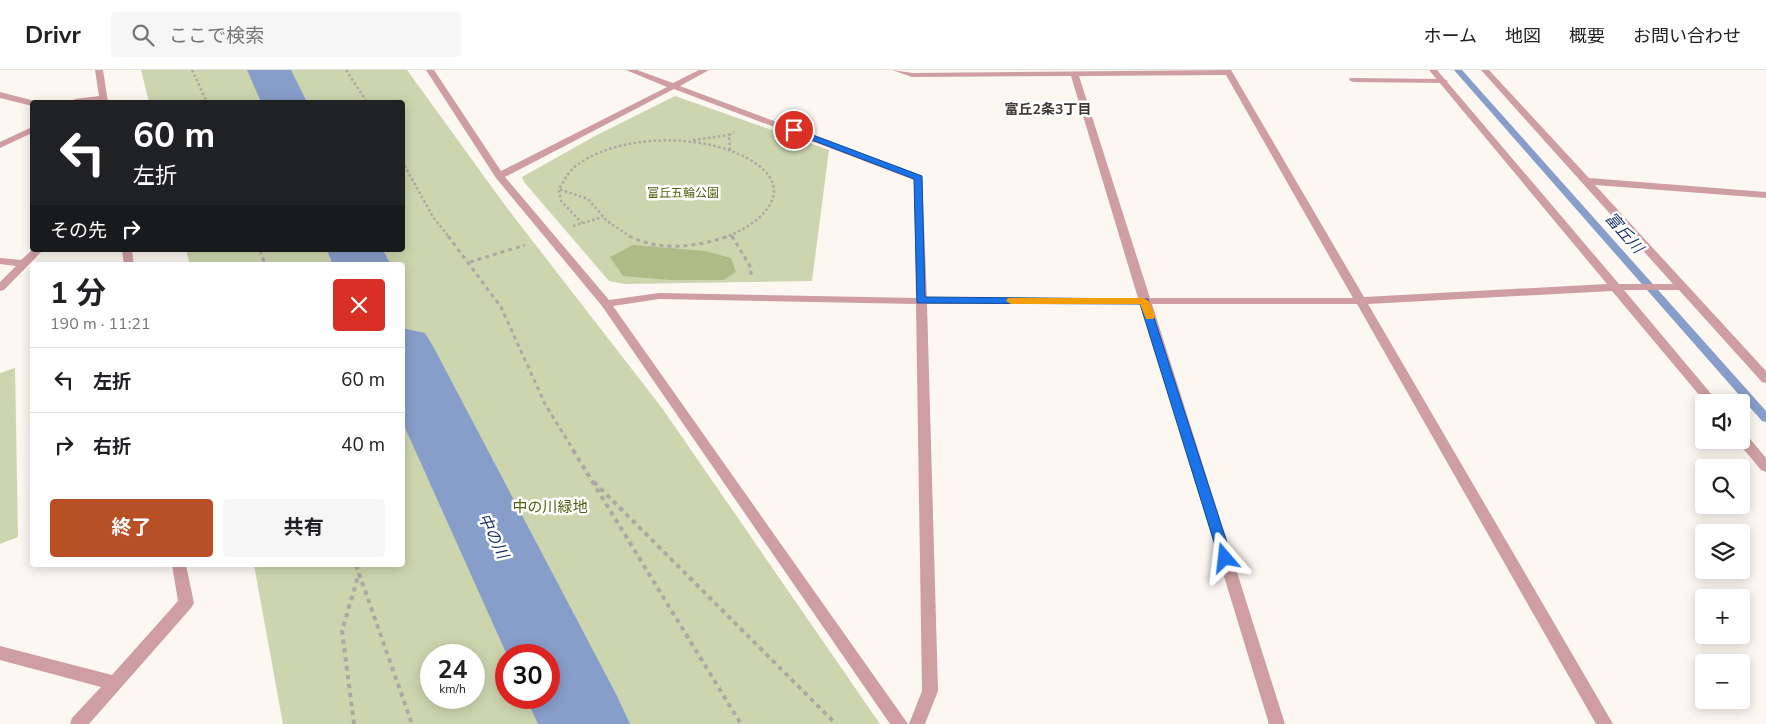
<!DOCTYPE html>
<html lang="ja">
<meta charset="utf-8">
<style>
:root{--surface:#fff;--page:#f6f6f6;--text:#202124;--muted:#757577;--line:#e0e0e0;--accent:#b75125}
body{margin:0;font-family:"Nunito Sans","Noto Sans JP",sans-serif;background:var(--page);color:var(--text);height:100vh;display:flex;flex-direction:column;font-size:19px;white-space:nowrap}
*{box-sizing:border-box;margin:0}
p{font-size:16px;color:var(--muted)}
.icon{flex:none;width:28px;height:28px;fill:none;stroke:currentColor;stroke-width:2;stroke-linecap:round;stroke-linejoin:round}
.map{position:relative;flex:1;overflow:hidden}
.panel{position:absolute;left:30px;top:192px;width:375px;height:305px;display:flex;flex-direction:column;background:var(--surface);border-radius:5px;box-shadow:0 2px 12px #0003}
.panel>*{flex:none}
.guide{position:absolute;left:30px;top:30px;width:375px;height:152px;border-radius:5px;box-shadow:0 2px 12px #0003;background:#202124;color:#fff;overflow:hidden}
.fabs{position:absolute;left:1695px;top:324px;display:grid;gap:10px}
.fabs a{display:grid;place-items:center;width:55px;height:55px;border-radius:5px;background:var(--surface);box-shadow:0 2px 12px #0003;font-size:25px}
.speed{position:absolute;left:420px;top:574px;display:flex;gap:10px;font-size:25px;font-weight:700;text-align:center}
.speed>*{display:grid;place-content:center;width:65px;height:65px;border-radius:50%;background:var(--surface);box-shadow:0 2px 12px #0003;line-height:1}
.speed small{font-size:12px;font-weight:400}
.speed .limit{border:8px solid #d22;background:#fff;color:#111}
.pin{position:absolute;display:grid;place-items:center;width:42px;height:42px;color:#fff;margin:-21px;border:2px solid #fff;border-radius:50%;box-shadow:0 1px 5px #0007}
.me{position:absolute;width:55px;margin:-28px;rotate:343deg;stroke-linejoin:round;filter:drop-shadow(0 0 4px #0008)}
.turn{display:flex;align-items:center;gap:18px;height:105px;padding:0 20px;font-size:22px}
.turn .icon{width:65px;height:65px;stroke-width:2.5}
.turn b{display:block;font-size:35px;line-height:42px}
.then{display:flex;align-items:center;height:48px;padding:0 20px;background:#0003;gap:10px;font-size:19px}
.round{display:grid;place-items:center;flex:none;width:52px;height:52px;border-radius:5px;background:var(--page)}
.head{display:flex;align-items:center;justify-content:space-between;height:85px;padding:0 20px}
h1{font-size:30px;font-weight:700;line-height:38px}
.button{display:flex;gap:10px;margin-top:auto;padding:10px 20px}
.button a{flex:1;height:58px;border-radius:5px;background:var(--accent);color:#fff;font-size:20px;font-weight:700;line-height:58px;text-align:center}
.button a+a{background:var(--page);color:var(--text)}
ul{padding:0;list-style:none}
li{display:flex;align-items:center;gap:15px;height:65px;padding:0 20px;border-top:1px solid var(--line)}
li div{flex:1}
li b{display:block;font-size:19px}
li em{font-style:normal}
header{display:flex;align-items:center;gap:30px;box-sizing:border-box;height:70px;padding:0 25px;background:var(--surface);border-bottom:1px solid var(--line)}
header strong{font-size:24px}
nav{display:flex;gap:28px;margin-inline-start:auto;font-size:18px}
.search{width:350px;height:45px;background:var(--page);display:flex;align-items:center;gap:12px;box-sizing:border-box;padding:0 18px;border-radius:5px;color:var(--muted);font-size:19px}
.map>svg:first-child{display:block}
.green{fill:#ccd5ae;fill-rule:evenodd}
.forest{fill:#afba87}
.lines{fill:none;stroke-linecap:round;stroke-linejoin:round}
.stream{fill:#889eca;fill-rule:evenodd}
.river{fill:#889eca;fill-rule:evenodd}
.path-far2{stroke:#aea7a3;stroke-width:2.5;stroke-dasharray:2.5 2.5;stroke-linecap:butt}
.path-far1{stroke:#aea7a3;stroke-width:3;stroke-dasharray:4 4;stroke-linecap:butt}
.path{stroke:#aea7a3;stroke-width:4;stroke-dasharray:4.5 4.5;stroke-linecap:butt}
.lane{fill:#ce9ea2;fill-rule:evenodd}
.street{fill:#ce9ea2;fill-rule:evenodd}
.route{fill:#1a73e8;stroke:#114b97}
.slow{fill:#f59e0b}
.labels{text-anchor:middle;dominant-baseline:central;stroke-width:5;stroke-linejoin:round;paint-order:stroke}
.far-park-label{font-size:12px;fill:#535e0f;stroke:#fff}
.far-neighbourhood-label{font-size:14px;font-weight:bold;fill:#413a36;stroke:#fff}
.park-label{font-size:15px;fill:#535e0f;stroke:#fff}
.water-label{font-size:16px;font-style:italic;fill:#1b3369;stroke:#fff}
</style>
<header>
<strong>Drivr</strong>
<div class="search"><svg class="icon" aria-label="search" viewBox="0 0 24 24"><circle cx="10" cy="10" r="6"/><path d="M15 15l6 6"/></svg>ここで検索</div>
<nav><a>ホーム</a><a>地図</a><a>概要</a><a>お問い合わせ</a></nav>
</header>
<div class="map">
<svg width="1766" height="654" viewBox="0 0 1766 654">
<rect width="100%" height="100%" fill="#fdf7f2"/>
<g class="green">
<path d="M141 0H407L507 138 662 338 880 654H283L254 495H402V195H190L186 180H402V32H149ZM431 585H474V628H431ZM506 585H549V628H506Z"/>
<polygon points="675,26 829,80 812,211 625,214 609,211 524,112 522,107 595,66"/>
<polygon points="15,298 18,467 0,474 0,303"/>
</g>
<polygon class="forest" points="633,175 705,181 731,188 736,202 723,210 670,210 623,206 610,187"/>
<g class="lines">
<polygon class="stream" points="1454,0 1462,0 1766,341 1766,352 1762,351"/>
<g class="river">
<polygon points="247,0 291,0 307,32 261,32"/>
<polygon points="327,180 383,180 391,195 333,195"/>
<polygon points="402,258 425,263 434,278 616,624 630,654 538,654 526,628 549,628 549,585 507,585 402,351"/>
</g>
<g class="path-far2">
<polyline points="192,0 207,32"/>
<polyline points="346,0 367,32"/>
<polyline points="693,70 729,65"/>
<polyline points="730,80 729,65 734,62"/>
<polyline points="402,91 433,147 449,167"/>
<polyline points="559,120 561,131 582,153"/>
<polyline points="573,156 603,147"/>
<polyline points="731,165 732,167"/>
<path d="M631 167 607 151 588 129 559 119C565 109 570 99 580 93 625 62 714 63 758 95 797 124 756 157 725 167"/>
</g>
<g class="path-far1">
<polyline points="448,166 501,237 545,334 574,381"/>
<path d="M629 166C661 182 696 177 729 166"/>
<polyline points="732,166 751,198 751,206"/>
<polyline points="260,180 265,195"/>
<polyline points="470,192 525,175"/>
</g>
<g class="path">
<polyline points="573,380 741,654"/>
<polyline points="594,412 836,654"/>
<polyline points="356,495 412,654"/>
<polyline points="354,654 342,561 359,503"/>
</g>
<polygon class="lane" points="1350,8 1444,9 1448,11 1444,13 1353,12 1349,10"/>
<g class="street">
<polygon points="95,0 103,0 108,32 71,32 75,29 99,26"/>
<path d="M426 0H434L501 101 667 17 626 0H637L673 13 699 0H709L680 16 922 106 927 228H1138L1071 6 912 7 892 0 913 3 1231 0 1364 227 1607 214 1429 0H1437L1619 214H1673L1481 0H1489L1589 108 1766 122V128L1595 115 1766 301V313L1762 312 1679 220H1624L1718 332H1705L1612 221 1368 234 1613 654H1596L1357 234H1152L1285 654H1269L1141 234H927L938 621 925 654H909L922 621 916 234 659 229 613 236 908 654H890L602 236 496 108ZM1226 5 1353 228H1150L1079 6ZM674 19 914 110 916 228 659 223 609 230 505 107Z"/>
<polygon points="0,22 35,31 36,32 32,32 32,36 0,28"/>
<polygon points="32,57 32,63 0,78 0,72"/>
<polygon points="32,180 43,180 4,220 0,221 0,212 16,196 0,194 0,188 21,190"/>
<polygon points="122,180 132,180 134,195 124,195"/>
<polygon points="1741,362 1746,364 1766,388 1766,402 1761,400 1736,370 1741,370"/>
<polygon points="172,495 186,495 194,533 191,538 89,654 70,654 72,648 101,617 0,590 0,576 112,605 178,531"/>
</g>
</g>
<polygon class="route" points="791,59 797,59 922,106 925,227 1148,229 1232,488 1230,492 1225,494 1219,488 1140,234 917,233 914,109 791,62"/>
<polygon class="slow" points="1008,228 1144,228 1149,231 1155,247 1153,249 1146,249 1140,234 1011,234 1006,231"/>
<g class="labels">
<g class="far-park-label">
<text x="683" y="123">富丘五輪公園</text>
</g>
<g class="far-neighbourhood-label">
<text x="1048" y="39">富丘2条3丁目</text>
</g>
<g class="park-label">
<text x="550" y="437">中の川緑地</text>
</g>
<g class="water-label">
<text transform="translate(1624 163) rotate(49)">富丘川</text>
<text transform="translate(493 466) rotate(64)">中の川</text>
</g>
</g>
</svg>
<div class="fabs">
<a><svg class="icon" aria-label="sound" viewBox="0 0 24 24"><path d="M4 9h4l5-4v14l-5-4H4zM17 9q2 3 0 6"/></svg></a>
<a><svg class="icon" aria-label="search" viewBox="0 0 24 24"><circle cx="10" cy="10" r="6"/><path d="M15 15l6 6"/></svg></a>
<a><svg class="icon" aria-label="layers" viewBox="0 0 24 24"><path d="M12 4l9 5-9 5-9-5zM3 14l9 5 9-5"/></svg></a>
<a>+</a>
<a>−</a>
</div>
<div class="speed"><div>24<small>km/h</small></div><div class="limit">30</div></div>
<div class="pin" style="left:794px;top:60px;background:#d93025"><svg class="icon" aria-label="arrive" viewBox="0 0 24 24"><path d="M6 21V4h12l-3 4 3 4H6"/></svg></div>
<svg class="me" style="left:1225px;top:488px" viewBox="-20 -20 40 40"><path d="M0-17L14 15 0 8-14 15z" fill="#1a73e8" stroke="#fff" stroke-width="4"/></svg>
<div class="guide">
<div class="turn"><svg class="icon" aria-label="left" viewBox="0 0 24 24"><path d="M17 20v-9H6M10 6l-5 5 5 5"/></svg><div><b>60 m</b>左折</div></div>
<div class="then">その先<svg class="icon" aria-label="right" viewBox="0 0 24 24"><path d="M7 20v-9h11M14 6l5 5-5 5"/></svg></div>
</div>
<section class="panel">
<div class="head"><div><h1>1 分</h1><p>190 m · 11:21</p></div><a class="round" style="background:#d93025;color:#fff"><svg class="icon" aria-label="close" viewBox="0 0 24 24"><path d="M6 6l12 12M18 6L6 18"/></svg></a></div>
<ul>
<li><svg class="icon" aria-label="left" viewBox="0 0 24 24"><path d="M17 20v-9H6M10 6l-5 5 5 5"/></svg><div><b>左折</b></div><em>60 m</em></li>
<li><svg class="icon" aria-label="right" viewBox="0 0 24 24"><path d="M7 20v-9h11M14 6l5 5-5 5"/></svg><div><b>右折</b></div><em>40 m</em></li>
</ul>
<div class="button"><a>終了</a><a>共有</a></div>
</section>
</div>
